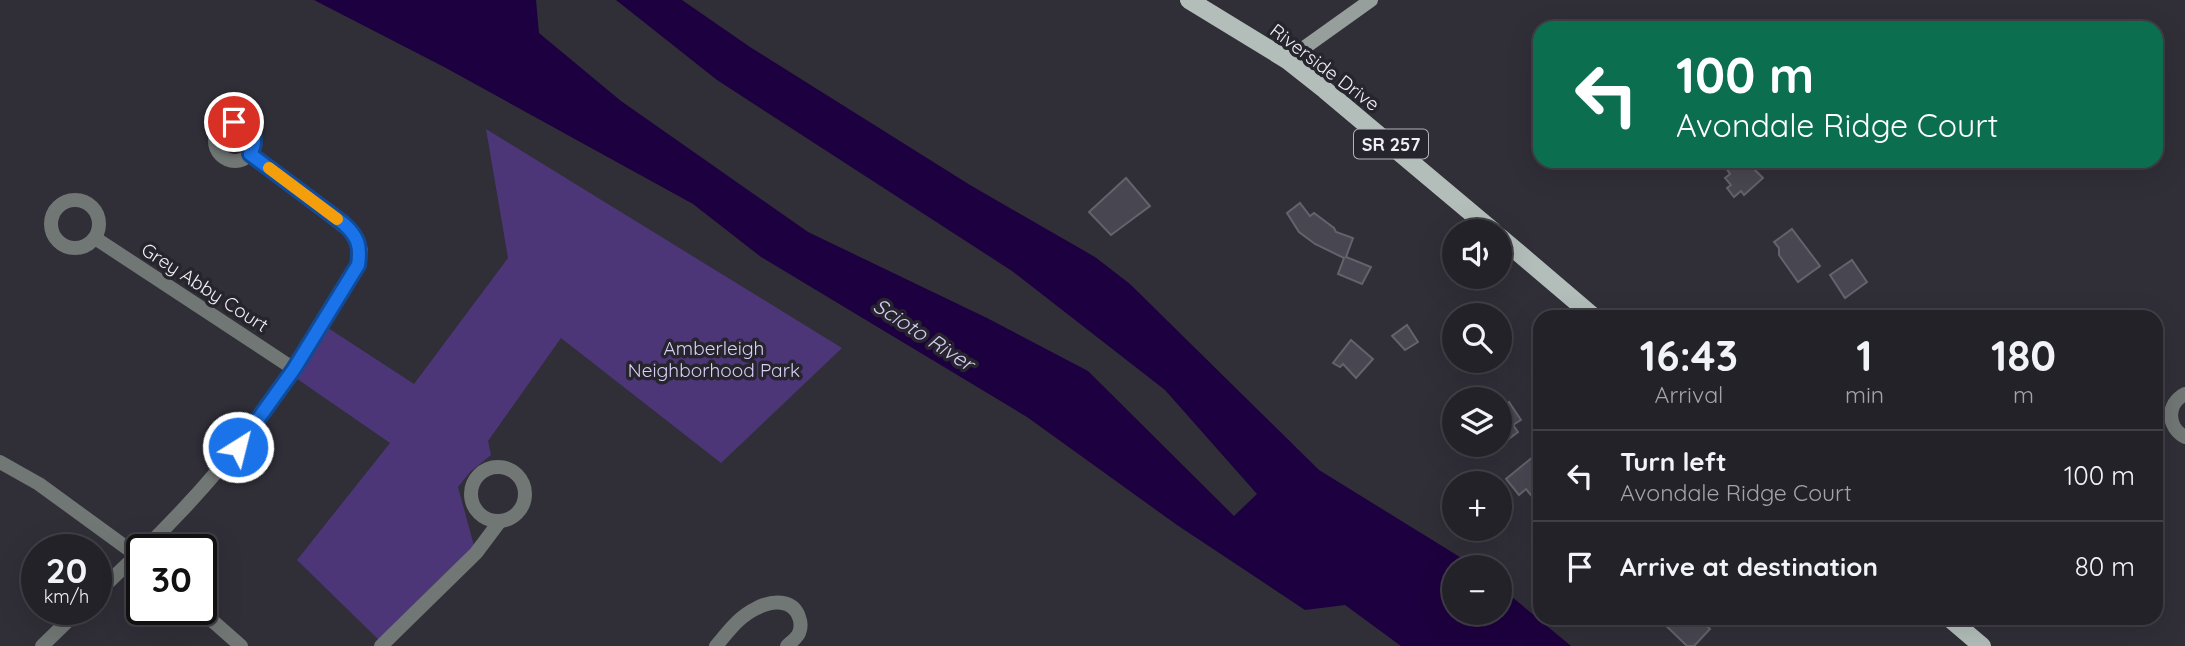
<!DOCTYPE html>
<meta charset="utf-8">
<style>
:root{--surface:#242229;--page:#302f35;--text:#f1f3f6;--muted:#a3a4a8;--line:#413f46}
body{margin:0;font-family:Quicksand,sans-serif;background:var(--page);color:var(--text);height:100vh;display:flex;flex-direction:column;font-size:26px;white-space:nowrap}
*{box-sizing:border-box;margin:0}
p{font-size:23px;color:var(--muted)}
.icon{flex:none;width:38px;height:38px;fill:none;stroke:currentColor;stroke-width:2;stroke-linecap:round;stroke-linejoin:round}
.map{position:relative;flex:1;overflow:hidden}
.side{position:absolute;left:1533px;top:310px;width:630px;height:315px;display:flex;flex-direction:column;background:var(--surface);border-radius:21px;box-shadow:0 7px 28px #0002,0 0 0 2px var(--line)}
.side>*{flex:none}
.banner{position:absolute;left:1533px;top:21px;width:630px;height:147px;border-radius:21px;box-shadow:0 7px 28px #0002,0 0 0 2px var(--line);background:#0b6e4f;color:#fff;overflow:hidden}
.tools{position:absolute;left:1442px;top:219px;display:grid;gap:14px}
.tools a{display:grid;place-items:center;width:70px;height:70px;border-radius:50%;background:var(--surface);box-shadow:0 7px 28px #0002,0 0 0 2px var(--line);font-size:35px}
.speed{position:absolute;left:21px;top:534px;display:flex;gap:14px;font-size:35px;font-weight:700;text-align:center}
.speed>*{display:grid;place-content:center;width:91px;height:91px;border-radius:50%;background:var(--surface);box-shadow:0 7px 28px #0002,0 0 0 2px var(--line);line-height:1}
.speed small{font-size:18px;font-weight:400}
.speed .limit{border:4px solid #111;border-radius:10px;background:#fff;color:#111}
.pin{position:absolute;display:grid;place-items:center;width:60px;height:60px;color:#fff;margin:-30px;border:4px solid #fff;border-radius:50%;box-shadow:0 2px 7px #0007}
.me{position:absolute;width:77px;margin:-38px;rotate:36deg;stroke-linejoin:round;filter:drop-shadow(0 0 5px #0008)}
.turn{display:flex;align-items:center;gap:24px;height:147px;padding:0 28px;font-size:32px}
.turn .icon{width:91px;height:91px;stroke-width:2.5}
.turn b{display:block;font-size:49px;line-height:60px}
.eta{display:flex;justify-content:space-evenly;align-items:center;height:119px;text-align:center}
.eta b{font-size:42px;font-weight:700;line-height:49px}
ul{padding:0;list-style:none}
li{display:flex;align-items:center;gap:21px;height:91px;padding:0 28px;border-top:2px solid var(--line)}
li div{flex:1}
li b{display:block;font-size:26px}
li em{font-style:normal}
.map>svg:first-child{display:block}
.green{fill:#4c3678}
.water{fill:#1d003f}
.building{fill:#484650;stroke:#65626c;stroke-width:2}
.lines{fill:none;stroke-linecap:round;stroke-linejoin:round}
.street{stroke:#717775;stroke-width:14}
.secondary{stroke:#969f9c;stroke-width:14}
.primary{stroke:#b3beba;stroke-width:18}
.route-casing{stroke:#114b97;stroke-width:18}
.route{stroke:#1a73e8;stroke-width:12}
.slow{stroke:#f59e0b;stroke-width:12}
.labels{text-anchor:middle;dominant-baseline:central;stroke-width:7;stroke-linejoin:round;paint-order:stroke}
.shield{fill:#26242c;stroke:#b3b2b8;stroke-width:2}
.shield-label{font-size:18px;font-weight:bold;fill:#f0eff4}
.street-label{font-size:19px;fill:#f0eff4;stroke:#26242c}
.park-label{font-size:19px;fill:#dad0f8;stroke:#26242c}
.water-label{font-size:21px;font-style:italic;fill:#d5cbf4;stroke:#26242c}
</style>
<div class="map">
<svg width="2185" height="646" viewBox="0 0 2185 646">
<rect width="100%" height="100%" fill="#302e37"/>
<polygon class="green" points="486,129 842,348 721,463 561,338 488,441 491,455 470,472 458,487 476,553 383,644 297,560 390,443 290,374 322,324 414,384 508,258"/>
<polygon class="water" points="314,0 536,0 539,33 621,101 808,232 987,318 1088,371 1234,516 1257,494 1165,390 1012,271 717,80 616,0 682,0 750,47 970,185 1095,257 1130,284 1319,470 1476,567 1454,567 1454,612 1500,612 1500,587 1571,646 1401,646 1345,605 1305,610 1177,525 1027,417 761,257 693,204 446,68"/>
<g class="building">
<polygon points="1728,161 1746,161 1763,178 1744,195 1741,191 1734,197 1727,188 1731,185 1725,178 1730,174 1724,165"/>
<polygon points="1126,178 1150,206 1111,235 1089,212"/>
<polygon points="1300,203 1310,216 1314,213 1334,228 1336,232 1353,238 1346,257 1371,267 1362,284 1338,274 1344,258 1315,244 1299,232 1287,213"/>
<polygon points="1792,229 1820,266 1798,282 1779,255 1779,248 1774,242"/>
<polygon points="1852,260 1867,282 1845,298 1830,275"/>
<polygon points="1407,325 1418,342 1405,350 1392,336"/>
<polygon points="1351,340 1373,359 1356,378 1343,364 1340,367 1333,363"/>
<polygon points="1509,402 1521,420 1513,425 1518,432 1498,447 1496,444 1500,444 1500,409"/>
<polygon points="1540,451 1540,504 1539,505 1526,489 1519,495 1506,479"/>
<polygon points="1658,618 1699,618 1710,629 1694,646 1687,646"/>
</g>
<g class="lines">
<g class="street">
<circle cx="235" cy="141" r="20"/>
<circle cx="75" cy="224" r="24"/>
<polyline points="95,238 294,369"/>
<path d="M2185 394C2166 404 2167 427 2185 437"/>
<polyline points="0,462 39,484 142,559"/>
<circle cx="498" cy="494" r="27"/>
<path d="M143 550C199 496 251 434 294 370 316 336 337 300 358 265L361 250 355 235 250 154"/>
<polyline points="96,594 142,550"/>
<polyline points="199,609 241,646"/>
<polyline points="42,646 80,609"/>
<polyline points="381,646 476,553 500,521"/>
<path d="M716 646C729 631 738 617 757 608 772 600 793 599 799 617 801 622 801 628 799 633 797 638 791 642 787 646"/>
</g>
<polyline class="secondary" points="1287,60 1371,0"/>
<g class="primary">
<polyline points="1189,0 1287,60 1325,90 1493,231"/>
<polyline points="1500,237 1594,317"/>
<polyline points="1949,618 1982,646"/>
</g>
</g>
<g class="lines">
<defs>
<path id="route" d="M234 122C252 124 259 138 250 154L344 224C358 237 361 246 358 265L294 369 238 447"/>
</defs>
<use href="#route" class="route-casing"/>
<use href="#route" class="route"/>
<polyline class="slow" points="269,168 337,219"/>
</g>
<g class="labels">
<rect class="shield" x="1354" y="129.5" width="74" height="29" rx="5"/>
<g class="shield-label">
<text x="1391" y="144">SR 257</text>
</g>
<g class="street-label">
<text transform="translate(1325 67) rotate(37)">Riverside Drive</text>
<text transform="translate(205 287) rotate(33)">Grey Abby Court</text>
</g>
<g class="park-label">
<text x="714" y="348">Amberleigh<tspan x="714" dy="22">Neighborhood Park</tspan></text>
</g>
<g class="water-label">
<text transform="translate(924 334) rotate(33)">Scioto River</text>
</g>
</g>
</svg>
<div class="tools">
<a><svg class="icon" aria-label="sound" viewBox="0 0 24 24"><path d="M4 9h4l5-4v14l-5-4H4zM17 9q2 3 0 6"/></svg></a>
<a><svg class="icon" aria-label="search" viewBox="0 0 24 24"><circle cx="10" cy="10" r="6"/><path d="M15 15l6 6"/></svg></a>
<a><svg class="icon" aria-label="layers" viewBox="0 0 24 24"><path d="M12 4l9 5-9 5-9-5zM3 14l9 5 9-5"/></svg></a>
<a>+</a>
<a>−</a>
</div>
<div class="speed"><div>20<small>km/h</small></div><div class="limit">30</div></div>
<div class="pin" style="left:234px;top:122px;background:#d93025"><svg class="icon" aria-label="arrive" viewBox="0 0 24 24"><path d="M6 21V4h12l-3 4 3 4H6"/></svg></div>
<svg class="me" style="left:238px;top:447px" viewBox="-20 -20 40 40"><circle r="17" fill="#1a73e8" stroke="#fff" stroke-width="3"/><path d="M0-11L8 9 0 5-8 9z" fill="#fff"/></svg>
<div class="banner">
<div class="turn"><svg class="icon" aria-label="left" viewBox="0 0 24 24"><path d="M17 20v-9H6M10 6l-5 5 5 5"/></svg><div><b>100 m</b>Avondale Ridge Court</div></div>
</div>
<section class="side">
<div class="eta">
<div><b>16:43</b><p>Arrival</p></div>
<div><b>1</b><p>min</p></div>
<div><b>180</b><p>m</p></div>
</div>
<ul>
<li><svg class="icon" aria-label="left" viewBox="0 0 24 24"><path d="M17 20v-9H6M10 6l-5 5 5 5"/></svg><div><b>Turn left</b><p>Avondale Ridge Court</p></div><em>100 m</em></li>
<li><svg class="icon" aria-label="arrive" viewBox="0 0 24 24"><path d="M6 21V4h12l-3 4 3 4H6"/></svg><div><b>Arrive at destination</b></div><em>80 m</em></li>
</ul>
</section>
</div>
